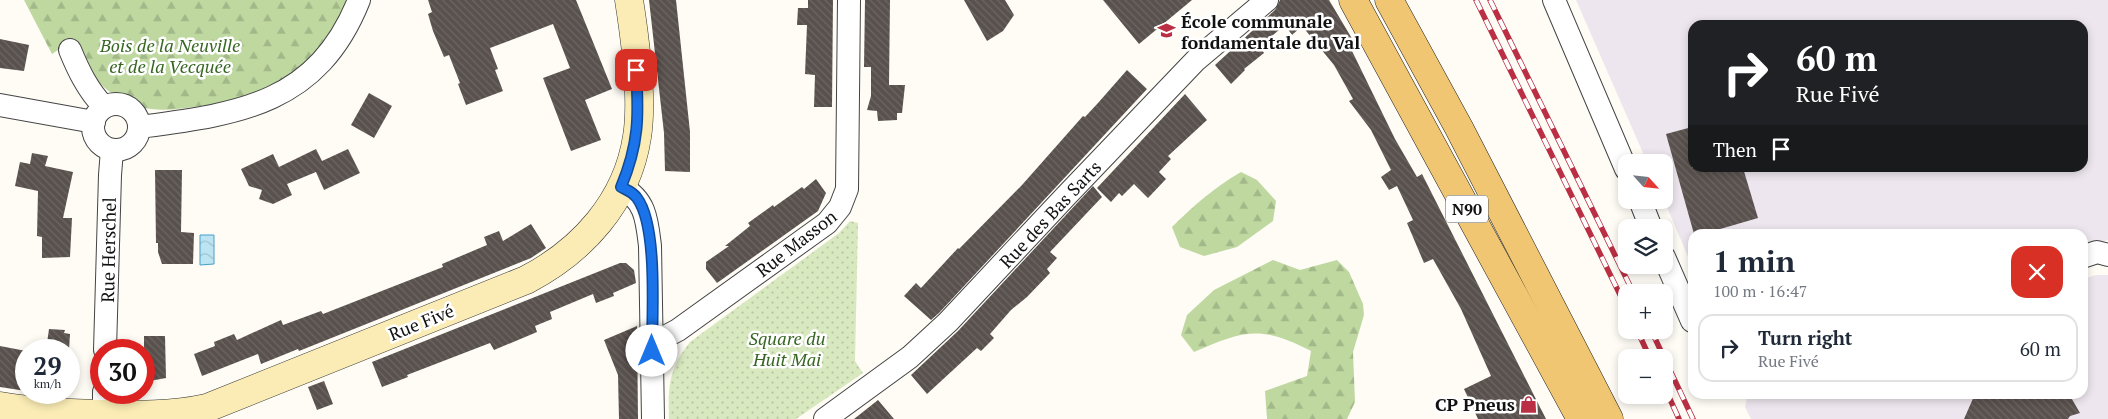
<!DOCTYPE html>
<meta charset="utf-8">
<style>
:root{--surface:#fff;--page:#f6f6f7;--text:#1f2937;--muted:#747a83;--line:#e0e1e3}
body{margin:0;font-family:"PT Serif",serif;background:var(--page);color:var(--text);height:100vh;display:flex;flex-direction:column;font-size:19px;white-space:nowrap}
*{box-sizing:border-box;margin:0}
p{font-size:16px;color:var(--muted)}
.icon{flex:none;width:28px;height:28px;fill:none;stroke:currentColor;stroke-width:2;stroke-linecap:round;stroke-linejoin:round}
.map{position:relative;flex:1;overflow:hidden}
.details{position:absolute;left:1688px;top:229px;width:400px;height:170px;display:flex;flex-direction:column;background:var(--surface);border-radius:15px;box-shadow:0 2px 8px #0003}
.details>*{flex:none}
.hud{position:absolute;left:1688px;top:20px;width:400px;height:152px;border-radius:15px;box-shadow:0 2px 8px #0003;background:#202124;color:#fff;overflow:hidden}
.needle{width:32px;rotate:117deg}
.controls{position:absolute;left:1618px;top:154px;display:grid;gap:10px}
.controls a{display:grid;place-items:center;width:55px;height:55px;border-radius:10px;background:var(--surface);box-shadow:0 2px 8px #0003;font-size:25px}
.speed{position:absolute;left:15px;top:339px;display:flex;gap:10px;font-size:25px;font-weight:700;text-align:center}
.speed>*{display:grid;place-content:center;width:65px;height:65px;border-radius:50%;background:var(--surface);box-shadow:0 2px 8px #0003;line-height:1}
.speed small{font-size:12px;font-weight:400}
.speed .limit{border:8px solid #d22;background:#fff;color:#111}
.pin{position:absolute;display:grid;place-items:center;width:42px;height:42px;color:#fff;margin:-21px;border-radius:10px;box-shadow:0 2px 8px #0006}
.me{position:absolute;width:55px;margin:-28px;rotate:0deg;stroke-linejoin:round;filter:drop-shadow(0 0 4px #0008)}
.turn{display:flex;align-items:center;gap:18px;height:105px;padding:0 25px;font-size:22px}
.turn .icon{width:65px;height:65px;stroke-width:2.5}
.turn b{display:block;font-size:35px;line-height:42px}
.then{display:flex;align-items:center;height:48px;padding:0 25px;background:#0003;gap:10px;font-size:19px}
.round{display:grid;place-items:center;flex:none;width:52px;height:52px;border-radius:15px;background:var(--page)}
.headline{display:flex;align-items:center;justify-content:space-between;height:85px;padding:0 25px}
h1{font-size:30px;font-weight:700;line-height:38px}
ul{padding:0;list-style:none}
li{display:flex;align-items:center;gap:15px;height:68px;margin:0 10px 8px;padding:0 15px;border:2px solid var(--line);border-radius:15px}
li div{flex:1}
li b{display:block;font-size:19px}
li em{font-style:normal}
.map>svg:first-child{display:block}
.industrial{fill:#ede6ee;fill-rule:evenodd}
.forest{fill:url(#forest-firs)}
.park{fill:url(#park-dots)}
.water{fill:url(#water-waves);stroke:#479fc6}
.building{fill:url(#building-back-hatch)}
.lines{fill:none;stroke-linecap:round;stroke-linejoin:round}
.street-casing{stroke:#444;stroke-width:24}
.secondary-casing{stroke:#333;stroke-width:29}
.primary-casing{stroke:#222;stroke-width:29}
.street{stroke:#fff;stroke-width:22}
.secondary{stroke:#faecb4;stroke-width:28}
.primary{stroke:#f0c673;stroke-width:28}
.rail-casing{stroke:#ba2f43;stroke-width:5.5}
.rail{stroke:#fff;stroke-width:4;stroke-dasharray:11;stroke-linecap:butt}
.route-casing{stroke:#114b97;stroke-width:12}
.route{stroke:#1a73e8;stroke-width:9}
.labels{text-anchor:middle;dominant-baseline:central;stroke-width:5;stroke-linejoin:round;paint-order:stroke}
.shield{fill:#fff;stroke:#585858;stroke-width:1}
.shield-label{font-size:16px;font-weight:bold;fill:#111}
.poi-label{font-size:18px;font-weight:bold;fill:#111;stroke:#fff;text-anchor:start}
.park-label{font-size:18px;font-style:italic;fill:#376623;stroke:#fff}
.street-label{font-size:18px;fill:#111;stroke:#fff}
</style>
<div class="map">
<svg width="2108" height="419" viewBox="0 0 2108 419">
<defs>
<pattern id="forest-firs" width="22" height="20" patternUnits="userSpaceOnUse" patternTransform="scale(1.25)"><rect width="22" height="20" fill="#bed8a0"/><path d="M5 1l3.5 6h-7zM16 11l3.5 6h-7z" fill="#a2b889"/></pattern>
<pattern id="park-dots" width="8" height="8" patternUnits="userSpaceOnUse" patternTransform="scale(1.25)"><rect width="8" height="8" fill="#d8e8bf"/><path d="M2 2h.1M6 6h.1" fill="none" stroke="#b8c6a3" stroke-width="1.8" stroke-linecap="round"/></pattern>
<pattern id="water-waves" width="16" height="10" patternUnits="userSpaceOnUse" patternTransform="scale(1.25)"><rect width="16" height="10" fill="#bce4f3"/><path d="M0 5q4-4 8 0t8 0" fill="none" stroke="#a1c3cf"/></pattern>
<pattern id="building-back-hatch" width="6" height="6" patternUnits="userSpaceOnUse" patternTransform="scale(1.25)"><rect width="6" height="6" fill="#59514e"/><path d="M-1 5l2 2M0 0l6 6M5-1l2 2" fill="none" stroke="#6c6663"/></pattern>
</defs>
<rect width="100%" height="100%" fill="#fefcf5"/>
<g class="industrial">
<path d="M1576 0H2108V240L2083 247 2082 234H1692V266L1664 200V162H1647ZM1692 25H2082V168H1692Z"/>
<polygon points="2096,275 2108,275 2108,419 1751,419 1745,407 1748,394 2082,394 2083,279"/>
</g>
<g class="forest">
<path d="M24 0H347C335 39 304 75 267 92 247 101 222 103 200 106 167 111 143 114 113 94 94 82 83 59 73 40L52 54Z"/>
<path d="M1241 172 1257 180 1276 201 1273 221 1237 247 1204 256 1180 247 1172 227C1193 206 1215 187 1241 172Z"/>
<path d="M1273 260 1300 270 1337 260 1349 272 1363 304 1364 315 1353 352 1355 402 1347 419H1267L1265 391 1307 376 1311 351C1261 325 1244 330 1194 352L1181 335 1187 315 1214 290Z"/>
</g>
<path class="park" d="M850 221 858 223 855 361 863 373 796 419H669C668 387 669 368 690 342L839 233Z"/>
<polygon class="water" points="200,235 214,235 214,264 200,265"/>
<g class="building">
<polygon points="428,0 576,0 612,89 585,100 601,140 571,151 543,78 570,68 553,24 490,48 498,69 495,70 503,91 466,105 458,84 460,83 449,55 444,57 433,31 428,14 432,12"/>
<polygon points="649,0 676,0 690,132 690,172 665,171 664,133"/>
<polygon points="808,0 833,0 832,107 814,107 815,75 805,74 807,25 797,25 798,8 808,8"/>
<polygon points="865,0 890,0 889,85 905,85 902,113 897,113 897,120 878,121 877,111 867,110 871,96 871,67 864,67"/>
<polygon points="964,0 1005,0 1014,15 1003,31 987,41"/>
<polygon points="1103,0 1192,0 1139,44"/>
<polygon points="1280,0 1329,0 1357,47 1352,51 1395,139 1417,177 1422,174 1546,419 1478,419 1464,389 1491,376 1461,309 1433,259 1424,263 1407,223 1413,220 1397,186 1389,190 1381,177 1391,170 1371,130 1349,101 1353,99 1334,65 1302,26 1292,35 1285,25 1260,46 1264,53 1244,69 1245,70 1231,84 1215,65 1275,10"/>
<polygon points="0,39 29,45 24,71 0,68"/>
<polygon points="1127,70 1147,89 939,313 931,320 904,296 916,283 921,288 958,248 959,249 1022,185 1083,116 1085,117 1098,103"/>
<polygon points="369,93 392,106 374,138 351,125"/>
<polygon points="1185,94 1207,120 1168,156 1171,159 1159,172 1166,179 1148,198 1134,184 1122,196 1119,193 1111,202 1097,188"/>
<polygon points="1692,127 1692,168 1743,168 1758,218 1703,234 1694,234 1666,134"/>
<polygon points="316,149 322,161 348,149 360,173 324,190 316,172 287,184 292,195 273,204 259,199 262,190 249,186 241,169 273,154 279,167"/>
<polygon points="32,153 48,156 45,166 73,172 63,218 72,218 70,257 42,258 42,237 37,236 38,191 15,186 20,162 30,164"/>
<polygon points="155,170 182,170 181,232 194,233 193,264 162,264 158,252 158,243 156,243"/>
<polygon points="816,179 826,193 818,211 717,283 706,269 706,262 729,246 725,246 750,226 748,223 773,205 774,207 802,187 804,189"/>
<polygon points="1093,186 1102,197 1050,252 1057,258 1047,269 1050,273 1027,297 1011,310 990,334 994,338 981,351 977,348 927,394 911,375 958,331"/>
<polygon points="531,224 546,248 531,258 299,351 298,349 261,364 258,354 202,376 194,354 215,346 214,342 234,334 237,340 281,320 283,325 321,311 323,314 443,267 442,264 487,245 484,237 499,231 503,241"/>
<polygon points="620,263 626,263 634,270 636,283 613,293 614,296 596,303 593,294 550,312 552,319 535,326 537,332 494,350 490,343 407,375 408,377 382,387 372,362"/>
<polygon points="637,326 638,419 619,419 618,375 604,340"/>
<polygon points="49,329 65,330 64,333 70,334 69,350 46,350"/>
<polygon points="144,336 165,336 166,378 144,382"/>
<polygon points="0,346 26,351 26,391 0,387"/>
<polygon points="324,381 333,404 317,410 308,387"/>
<polygon points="1975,394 2069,394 2080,413 2070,416 2068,419 1964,419"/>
<polygon points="878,400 894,419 854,419"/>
</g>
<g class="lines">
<defs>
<g id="street">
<polyline points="1554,0 1626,169"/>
<path d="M70 50C79 72 88 90 104 107"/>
<circle cx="116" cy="127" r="23"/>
<polyline points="0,105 94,122"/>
<path d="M139 127C238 114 317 105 359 0"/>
<path d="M621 187C646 200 647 221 650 246L653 419"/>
<polyline points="1640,200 1651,228"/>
<polyline points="1664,257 1692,321"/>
<polyline points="2082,257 2097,252 2108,255"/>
<polyline points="652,340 663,338 678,330 827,223 840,207 847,189 849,0"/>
<polyline points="105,350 110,175 112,150"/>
<polyline points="104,414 104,392"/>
<polyline points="825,419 910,357 948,322 1065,197 1196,60 1267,0"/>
</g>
<path id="secondary" d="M0 406C33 412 66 413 100 414 137 415 171 416 207 408L526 280C582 251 627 202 637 137 643 100 635 38 629 0"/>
<g id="primary">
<polyline points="1353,0 1581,419"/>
<polyline points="1389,0 1459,128 1609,419"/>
</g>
</defs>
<use href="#street" class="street-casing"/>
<use href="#secondary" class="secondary-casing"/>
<use href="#primary" class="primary-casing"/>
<use href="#street" class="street"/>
<use href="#secondary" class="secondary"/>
<use href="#primary" class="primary"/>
<defs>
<g id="rail">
<polyline points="1476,0 1626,307"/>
<polyline points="1490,0 1633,292"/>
<polyline points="1637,330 1650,358"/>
<polyline points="1651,330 1693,419"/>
<polyline points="1664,386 1679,419"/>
</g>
</defs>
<use href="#rail" class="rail-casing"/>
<use href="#rail" class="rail"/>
</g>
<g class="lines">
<defs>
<path id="route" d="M636 70C639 116 639 144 621 187 627 190 633 192 637 198 658 226 652 314 652 351"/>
</defs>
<use href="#route" class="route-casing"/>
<use href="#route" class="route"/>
</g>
<defs>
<symbol id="school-bare" viewBox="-9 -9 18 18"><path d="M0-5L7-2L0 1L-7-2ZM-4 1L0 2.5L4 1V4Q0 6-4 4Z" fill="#ba2f43" stroke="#fff" stroke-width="2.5" paint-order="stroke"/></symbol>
<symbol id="shop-bare" viewBox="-9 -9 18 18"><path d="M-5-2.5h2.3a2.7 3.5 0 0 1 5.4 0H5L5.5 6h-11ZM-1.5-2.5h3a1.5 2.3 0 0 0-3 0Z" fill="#ba2f43" stroke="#fff" stroke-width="2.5" paint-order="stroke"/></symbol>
</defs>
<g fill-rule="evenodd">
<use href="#school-bare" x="1154" y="18" width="25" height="25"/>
<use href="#shop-bare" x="1516" y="392" width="25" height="25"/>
</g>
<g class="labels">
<rect class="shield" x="1446" y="195.5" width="42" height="27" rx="4"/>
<g class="shield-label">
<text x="1467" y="209">N90</text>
</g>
<g class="poi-label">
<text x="1181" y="21">École communale<tspan x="1181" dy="21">fondamentale du Val</tspan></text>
<text x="1515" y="404" text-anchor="end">CP Pneus</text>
</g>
<g class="park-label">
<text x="170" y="45">Bois de la Neuville<tspan x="170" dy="21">et de la Vecquée</tspan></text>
<text x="787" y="338">Square du<tspan x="787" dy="21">Huit Mai</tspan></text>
</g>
<g class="street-label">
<text transform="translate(1050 214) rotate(-47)">Rue des Bas Sarts</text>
<text transform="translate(796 243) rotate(-38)">Rue Masson</text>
<text transform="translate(108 250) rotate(-89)">Rue Herschel</text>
<text transform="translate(421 322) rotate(-22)">Rue Fivé</text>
</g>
</g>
</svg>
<div class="controls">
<a><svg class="needle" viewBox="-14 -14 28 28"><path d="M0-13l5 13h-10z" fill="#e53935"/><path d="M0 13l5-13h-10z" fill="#747a83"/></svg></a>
<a><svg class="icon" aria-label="layers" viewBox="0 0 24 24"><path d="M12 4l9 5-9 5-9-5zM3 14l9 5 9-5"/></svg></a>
<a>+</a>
<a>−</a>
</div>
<div class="speed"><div>29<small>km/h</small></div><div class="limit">30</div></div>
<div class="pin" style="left:636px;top:70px;background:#d93025"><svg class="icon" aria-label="arrive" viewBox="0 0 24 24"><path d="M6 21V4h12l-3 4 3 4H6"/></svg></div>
<svg class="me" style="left:652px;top:351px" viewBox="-20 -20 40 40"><circle r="19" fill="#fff"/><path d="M0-13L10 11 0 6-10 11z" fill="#1a73e8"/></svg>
<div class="hud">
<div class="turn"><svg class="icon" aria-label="right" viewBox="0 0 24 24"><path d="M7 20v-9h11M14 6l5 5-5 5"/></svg><div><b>60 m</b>Rue Fivé</div></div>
<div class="then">Then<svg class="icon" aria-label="arrive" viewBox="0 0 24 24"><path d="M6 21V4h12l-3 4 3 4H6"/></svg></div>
</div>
<section class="details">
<div class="headline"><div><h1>1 min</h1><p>100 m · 16:47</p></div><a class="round" style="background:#d93025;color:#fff"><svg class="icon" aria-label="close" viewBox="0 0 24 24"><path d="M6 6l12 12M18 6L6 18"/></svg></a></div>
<ul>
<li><svg class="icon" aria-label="right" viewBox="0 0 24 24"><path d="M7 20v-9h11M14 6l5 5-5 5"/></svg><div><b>Turn right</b><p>Rue Fivé</p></div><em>60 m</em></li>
</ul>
</section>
</div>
